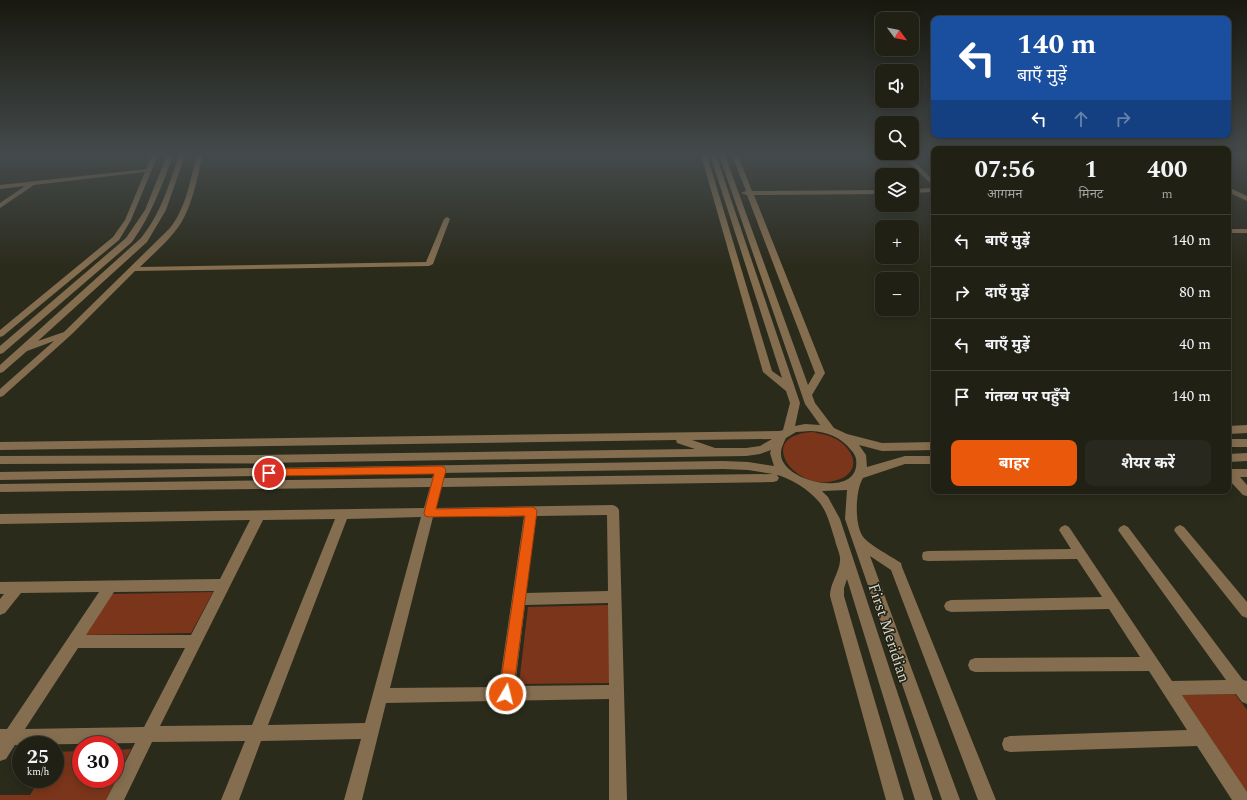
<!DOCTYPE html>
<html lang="hi">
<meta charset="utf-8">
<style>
:root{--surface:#202015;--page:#28281e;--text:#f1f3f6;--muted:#a2a3a0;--line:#3d3e34;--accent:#ea580c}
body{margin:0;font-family:Spectral,"Noto Sans Devanagari",serif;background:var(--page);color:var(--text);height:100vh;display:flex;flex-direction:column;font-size:15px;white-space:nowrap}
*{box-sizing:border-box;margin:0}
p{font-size:13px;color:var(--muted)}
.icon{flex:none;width:22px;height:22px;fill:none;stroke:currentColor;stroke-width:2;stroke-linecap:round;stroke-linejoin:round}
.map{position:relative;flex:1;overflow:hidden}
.drawer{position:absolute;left:931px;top:146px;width:300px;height:348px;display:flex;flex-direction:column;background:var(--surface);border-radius:8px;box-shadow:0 2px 10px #0003,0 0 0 1px var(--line)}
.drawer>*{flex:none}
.top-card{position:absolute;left:931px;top:16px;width:300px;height:122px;border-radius:8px;box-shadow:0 2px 10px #0003,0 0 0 1px var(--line);background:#1a4fa0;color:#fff;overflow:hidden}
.needle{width:26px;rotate:122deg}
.tools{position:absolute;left:875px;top:12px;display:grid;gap:8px}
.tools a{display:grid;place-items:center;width:44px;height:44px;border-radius:8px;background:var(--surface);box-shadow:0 2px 10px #0003,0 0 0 1px var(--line);font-size:20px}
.speed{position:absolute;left:12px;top:736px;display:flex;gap:8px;font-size:20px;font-weight:700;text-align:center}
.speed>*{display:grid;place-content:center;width:52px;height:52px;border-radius:50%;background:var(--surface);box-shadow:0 2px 10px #0003,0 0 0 1px var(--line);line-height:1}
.speed small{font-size:10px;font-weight:400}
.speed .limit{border:6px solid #d22;background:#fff;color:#111}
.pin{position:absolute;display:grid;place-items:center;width:34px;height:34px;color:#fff;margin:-17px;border:2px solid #fff;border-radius:50%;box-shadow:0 1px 4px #0007}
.me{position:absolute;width:44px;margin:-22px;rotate:8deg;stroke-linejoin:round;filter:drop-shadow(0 0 3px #0008)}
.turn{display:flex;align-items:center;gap:14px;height:84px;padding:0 20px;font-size:18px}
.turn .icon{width:52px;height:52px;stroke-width:2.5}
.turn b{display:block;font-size:28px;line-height:34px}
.lanes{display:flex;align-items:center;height:38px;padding:0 20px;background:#0003;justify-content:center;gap:20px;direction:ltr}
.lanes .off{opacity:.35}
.eta{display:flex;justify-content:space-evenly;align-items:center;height:68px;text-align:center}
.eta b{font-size:24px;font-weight:700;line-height:28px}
.action{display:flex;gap:8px;margin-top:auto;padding:8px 20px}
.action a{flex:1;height:46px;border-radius:8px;background:var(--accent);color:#fff;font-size:16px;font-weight:700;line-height:46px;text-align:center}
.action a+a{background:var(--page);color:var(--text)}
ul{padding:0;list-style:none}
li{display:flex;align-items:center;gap:12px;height:52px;padding:0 20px;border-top:1px solid var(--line)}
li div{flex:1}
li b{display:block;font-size:15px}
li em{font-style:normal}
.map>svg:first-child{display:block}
.green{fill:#7b351a}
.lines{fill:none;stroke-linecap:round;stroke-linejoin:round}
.minor{fill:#856e50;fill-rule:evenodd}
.route{fill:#ea580c;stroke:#983908}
.labels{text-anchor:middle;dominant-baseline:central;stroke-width:3;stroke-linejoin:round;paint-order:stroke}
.near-street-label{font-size:16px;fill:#d2d2c9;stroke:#212113}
</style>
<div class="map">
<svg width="1247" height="800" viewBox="0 0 1247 800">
<rect width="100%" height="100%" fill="#2b2b1c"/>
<g class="green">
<path d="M813 432C821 434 829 435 836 439 858 452 861 475 833 481 794 491 754 435 813 432Z"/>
<polygon points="213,592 191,633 85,635 112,594"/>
<polygon points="609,605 609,683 519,684 528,607"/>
<polygon points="1235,694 1247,710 1247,793 1182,695"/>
<polygon points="131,749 106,800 0,800 0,795 30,795 40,779 55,779 56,752 81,751 81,779 115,779 115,750"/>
</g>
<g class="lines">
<g class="minor">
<polygon points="152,155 158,155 131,220 119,240 3,336 0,337 0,330 113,237 125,220 145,172 34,185 0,208 0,203 25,186 0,189 0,185 146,169"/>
<path d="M167 155H173C162 186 151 215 132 242L3 353 0 354V346L126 238 145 210Z"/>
<path d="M179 155H185L166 210 147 242 38 341 64 332 169 229C186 209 190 180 197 155H203C197 178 193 203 181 223 170 240 154 253 140 267L426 262 444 219 447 217 450 219 433 264 429 266 135 271 72 334 3 396 0 397V389L54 341 27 351 3 372 0 373V365L141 238C161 213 169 185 179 155Z"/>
<path d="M701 155H707L772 371 782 378 710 155H716L800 403 795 426 805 424 820 425 805 404 719 155H725L808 385 815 373 747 195 741 193 746 191 732 155H738L752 191 882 190V194L754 195 825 373 812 395 815 403 834 428 847 434 882 443 934 442V450L882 451 859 445 866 455 867 467 905 456H934V464H905L863 478C855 491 854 526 864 538 870 545 892 557 901 563L902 567 996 800H978L891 570 870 556 960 800H942L845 519 847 490 822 491 828 497 840 519 933 800H915L847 579 844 588V596L904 800H886L830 596C830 583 839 573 840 561 841 555 836 546 835 540 831 528 828 514 820 503 809 489 790 478 774 474L777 475 779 478 777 481 773 482 441 487 436 508 613 505 617 507 619 510 627 800H609V699L386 703 362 800H344L361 739 261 741 239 800H221L245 741 152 742 124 800H106L135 743 15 745 6 759 0 761V729H7L99 592 21 593 5 613 0 615V599L4 594H0V582L220 579 250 520 0 524V514L424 508 430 487 0 492V484L432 478 434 474 436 473 0 480V472L723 461 748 462 774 466 770 453 771 450 760 454 746 456 256 463 0 464V456L256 455 695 449 677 443 676 440 0 450V442L780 431 783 430 790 403 786 391 763 372ZM811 431C827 432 841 437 851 450 856 455 857 460 856 467 851 498 779 480 781 453 781 448 784 442 786 438L796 432ZM772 439 760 446 746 448H715L692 440ZM723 469 748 470 773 474 443 478 442 474 440 473ZM607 515 608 591 526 593 536 516ZM524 516 499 687 390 688 433 517ZM421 517 365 723 268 725 347 519ZM335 519 252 725 160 726 263 520ZM214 591 191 635H86L114 592ZM608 603 609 685 515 686 525 605ZM78 648H185L144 727 25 729Z"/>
<polygon points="902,155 908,155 934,181 934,187"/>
<polygon points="1228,187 1247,196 1247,201 1228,192"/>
<polygon points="934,188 934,192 912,193 912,189"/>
<rect x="1228" y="229" width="19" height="4"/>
<polygon points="1247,425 1247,433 1228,434 1228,426"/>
<rect x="1228" y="439" width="19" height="8"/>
<polygon points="1247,453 1247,461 1228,462 1228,454"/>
<polygon points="1228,469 1247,469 1247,477 1240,477 1247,485 1247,496 1243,495 1228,479"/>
<polygon points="1065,525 1069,527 1172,681 1226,680 1120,533 1118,530 1120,527 1124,525 1128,527 1243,680 1247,681 1247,704 1242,702 1236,694 1182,695 1247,792 1247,800 1232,800 1197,746 1010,752 1004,750 1002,744 1004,738 1010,736 1187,730 1149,671 975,672 970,670 968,665 970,660 975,658 1140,657 1109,609 951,612 946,610 944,606 946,602 951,600 1102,597 1077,559 928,561 923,560 922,556 923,552 928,551 1071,549 1059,530 1061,527"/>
<polygon points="1180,525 1184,527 1247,602 1247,618 1242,616 1176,533 1174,530 1176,527"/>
</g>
</g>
<linearGradient id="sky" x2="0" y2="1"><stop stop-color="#18180f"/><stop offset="0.58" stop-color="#444a4b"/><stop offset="1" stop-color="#444a4b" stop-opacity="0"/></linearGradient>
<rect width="1247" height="267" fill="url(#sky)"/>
<polygon class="route" points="441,466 444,467 446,470 436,509 531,507 535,508 537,511 513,694 511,698 506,700 501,698 499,694 525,516 429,517 425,516 424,513 434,474 269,476 265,475 264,473 265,470 269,469"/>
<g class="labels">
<g class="near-street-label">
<text transform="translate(889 633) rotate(72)">First Meridian</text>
</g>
</g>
</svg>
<div class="tools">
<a><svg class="needle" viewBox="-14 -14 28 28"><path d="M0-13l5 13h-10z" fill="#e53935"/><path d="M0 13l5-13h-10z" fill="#a2a3a0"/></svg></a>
<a><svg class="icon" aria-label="sound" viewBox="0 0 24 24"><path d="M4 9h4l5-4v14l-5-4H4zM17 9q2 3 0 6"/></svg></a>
<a><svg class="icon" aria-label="search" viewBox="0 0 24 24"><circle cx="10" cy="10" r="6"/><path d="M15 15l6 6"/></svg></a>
<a><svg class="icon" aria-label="layers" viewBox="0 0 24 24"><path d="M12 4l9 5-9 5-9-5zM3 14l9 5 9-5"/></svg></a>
<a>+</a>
<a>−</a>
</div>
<div class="speed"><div>25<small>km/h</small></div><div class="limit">30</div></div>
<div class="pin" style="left:269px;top:473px;background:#d93025"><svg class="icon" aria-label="arrive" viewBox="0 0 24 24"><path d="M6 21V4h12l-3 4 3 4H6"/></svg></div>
<svg class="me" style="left:506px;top:694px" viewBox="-20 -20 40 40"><circle r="17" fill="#ea580c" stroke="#fff" stroke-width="3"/><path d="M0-11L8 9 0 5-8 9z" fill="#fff"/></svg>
<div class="top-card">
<div class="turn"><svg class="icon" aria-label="left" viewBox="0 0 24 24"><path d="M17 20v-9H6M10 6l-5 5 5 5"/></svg><div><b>140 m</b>बाएँ मुड़ें</div></div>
<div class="lanes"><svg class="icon" aria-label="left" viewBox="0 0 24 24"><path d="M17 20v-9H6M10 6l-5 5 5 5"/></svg><svg class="icon off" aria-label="ahead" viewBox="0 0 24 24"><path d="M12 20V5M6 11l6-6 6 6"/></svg><svg class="icon off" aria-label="right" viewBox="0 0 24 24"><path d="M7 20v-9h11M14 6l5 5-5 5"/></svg></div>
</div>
<section class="drawer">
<div class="eta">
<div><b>07:56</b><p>आगमन</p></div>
<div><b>1</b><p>मिनट</p></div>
<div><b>400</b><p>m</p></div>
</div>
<ul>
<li><svg class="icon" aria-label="left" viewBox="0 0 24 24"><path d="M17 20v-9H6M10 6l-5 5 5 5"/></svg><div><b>बाएँ मुड़ें</b></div><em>140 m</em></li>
<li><svg class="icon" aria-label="right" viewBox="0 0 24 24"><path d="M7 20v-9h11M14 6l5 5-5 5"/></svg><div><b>दाएँ मुड़ें</b></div><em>80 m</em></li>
<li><svg class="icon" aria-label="left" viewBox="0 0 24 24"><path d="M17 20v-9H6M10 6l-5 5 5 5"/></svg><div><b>बाएँ मुड़ें</b></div><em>40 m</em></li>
<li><svg class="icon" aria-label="arrive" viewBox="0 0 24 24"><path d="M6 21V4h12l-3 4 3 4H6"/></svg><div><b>गंतव्य पर पहुँचे</b></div><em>140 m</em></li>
</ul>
<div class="action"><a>बाहर</a><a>शेयर करें</a></div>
</section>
</div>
